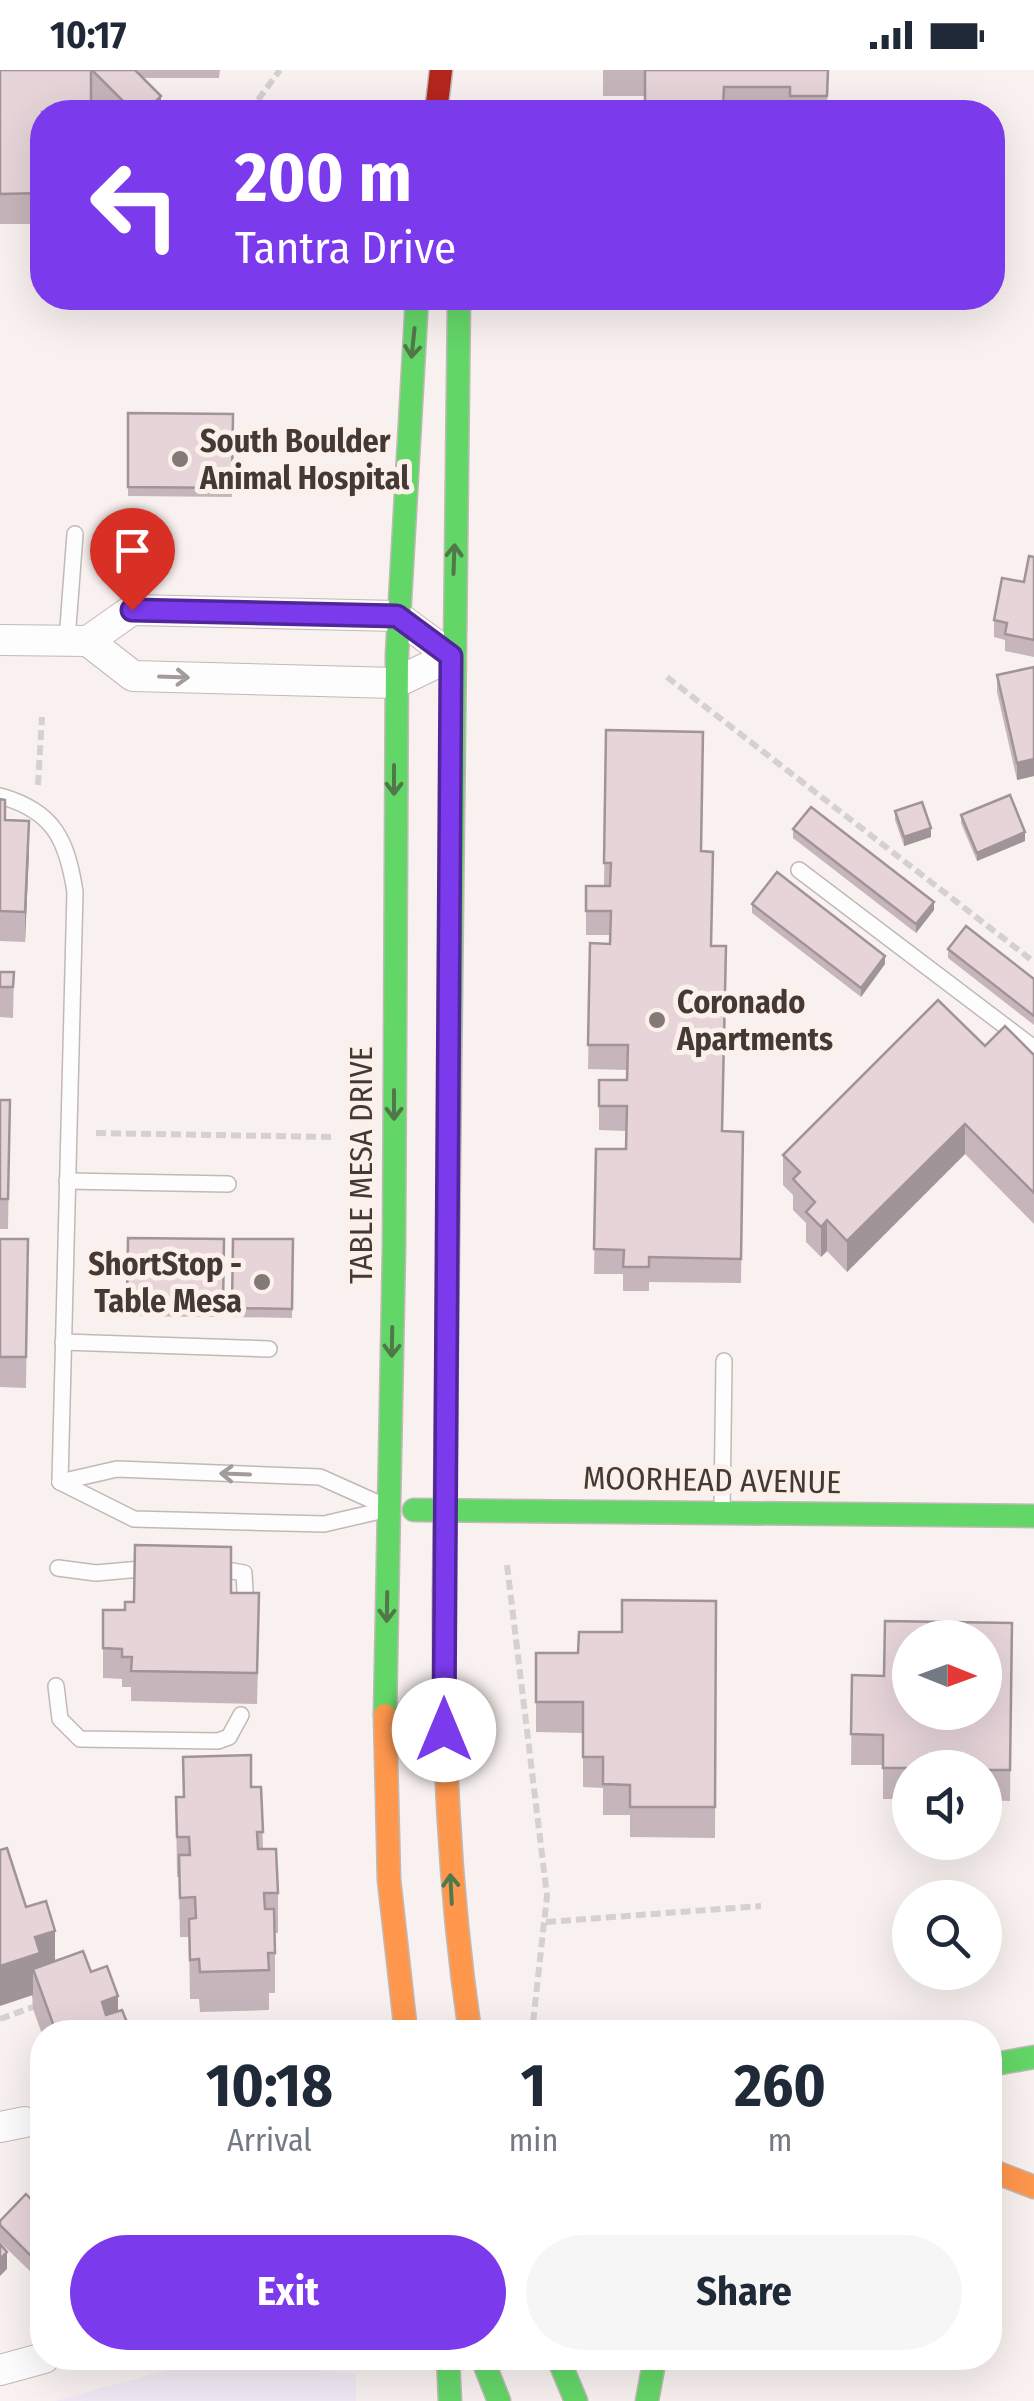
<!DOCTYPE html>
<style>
:root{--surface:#fff;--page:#f6f6f7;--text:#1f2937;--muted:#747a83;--accent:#7c3aed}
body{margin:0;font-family:"Fira Sans Condensed",sans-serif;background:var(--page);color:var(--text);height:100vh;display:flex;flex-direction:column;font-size:38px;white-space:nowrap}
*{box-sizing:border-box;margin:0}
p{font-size:32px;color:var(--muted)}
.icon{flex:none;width:55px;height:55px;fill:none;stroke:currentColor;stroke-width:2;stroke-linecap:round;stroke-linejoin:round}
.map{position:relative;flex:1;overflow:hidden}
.drawer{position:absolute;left:30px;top:1950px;width:972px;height:350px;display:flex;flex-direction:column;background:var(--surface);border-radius:40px;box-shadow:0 10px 40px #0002}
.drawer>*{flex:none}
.top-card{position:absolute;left:30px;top:30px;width:975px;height:210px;border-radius:40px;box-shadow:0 10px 40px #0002;background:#7c3aed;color:#fff;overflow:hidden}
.needle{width:65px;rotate:91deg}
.buttons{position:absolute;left:892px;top:1550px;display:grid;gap:20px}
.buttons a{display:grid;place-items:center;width:110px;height:110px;border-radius:50%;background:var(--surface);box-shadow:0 10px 40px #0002;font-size:50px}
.pin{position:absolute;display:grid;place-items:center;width:85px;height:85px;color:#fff;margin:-102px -42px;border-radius:50% 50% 50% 0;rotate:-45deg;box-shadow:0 0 10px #0007}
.pin .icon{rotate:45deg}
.me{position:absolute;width:110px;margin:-55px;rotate:0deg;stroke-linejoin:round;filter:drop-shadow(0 0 8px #0008)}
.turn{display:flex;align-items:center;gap:35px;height:210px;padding:0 40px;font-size:45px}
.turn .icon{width:130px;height:130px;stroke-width:2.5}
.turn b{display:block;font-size:70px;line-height:85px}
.eta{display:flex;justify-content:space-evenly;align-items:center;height:170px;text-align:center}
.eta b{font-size:60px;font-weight:700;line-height:70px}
.cta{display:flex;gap:20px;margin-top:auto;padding:20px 40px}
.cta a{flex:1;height:115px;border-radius:60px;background:var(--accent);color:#fff;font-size:40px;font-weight:700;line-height:115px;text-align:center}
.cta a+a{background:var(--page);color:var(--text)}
.status{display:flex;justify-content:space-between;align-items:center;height:70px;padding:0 50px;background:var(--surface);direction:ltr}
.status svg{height:28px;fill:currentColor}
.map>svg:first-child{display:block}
.education{fill:#f1eaf5}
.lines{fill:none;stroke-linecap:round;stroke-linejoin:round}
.lane-casing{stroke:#c1b9b6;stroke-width:18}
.street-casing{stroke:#c1b9b6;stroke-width:32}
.fast-casing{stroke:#c1b9b6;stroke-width:25}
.slow-casing{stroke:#c1b9b6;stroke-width:25}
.jam-casing{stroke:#c1b9b6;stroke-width:25}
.path{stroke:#d5d1d0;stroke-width:6;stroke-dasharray:10 5;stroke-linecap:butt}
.lane{stroke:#fefdfd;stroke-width:15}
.street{stroke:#fefdfd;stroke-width:30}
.fast{stroke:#63d668;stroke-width:22}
.slow{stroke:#ff974d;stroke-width:22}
.jam{stroke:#b3261e;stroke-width:22}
.wall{fill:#c6b6bb}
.shaded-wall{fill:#a19498}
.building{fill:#e6d4d9;stroke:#a19498;stroke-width:2.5;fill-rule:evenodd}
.oneway{stroke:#517849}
.oneway2{stroke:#a29b99}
.route-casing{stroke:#51269a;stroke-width:25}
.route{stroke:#7c3aed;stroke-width:18}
.poi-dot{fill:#847976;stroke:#fcf0eb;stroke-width:4}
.labels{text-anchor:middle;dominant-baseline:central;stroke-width:10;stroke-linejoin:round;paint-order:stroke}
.poi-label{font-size:32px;font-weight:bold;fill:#453935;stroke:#fcf0eb;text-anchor:start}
.street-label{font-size:32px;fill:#453935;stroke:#fcf0eb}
</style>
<div class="status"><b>10:17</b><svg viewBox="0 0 49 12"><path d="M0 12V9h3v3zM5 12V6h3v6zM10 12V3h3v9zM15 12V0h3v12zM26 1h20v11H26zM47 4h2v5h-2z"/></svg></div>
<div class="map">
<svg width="1034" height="2331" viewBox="0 0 1034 2331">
<rect width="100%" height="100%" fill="#f8f1ef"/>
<polygon class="education" points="210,2288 356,2304 356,2331 55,2331"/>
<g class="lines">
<defs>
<g id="lane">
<polyline points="67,570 75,464"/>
<path d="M0 726C54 741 67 770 75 822L60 1412"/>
<polyline points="799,800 1034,978"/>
<polyline points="67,1111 228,1114"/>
<polyline points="63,1272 269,1279"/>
<polyline points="60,1412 134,1449 324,1454 380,1441"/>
<polyline points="60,1412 117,1399 320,1407 378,1433"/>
<polyline points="722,1439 724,1291"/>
<polyline points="58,1498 96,1503 152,1498"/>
<polyline points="215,1498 244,1503 246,1540"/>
<polyline points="56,1616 60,1649 80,1669 218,1671 229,1667 241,1645"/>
</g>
<g id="street">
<polyline points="0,570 88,571 133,606 395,613 451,586 397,546 132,540 88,571"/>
<polyline points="0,2057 25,2052"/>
<polyline points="0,2300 44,2288"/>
</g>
<g id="fast">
<polyline points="414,1440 1034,1446"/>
<polyline points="444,1521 459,228"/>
<polyline points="385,1645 394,1178 397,584 417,228"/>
<polyline points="990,1995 1034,1987"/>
<polyline points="448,2288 450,2331"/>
<polyline points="482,2288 499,2331"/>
<polyline points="558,2288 576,2331"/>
<polyline points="647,2331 655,2288"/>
</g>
<g id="slow">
<path d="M444 1521C443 1672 448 1813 470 1962"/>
<polyline points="385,1645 389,1810 406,1962"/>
<polyline points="990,2100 1034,2117"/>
</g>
<polyline id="jam" points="436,42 441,0"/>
</defs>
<use href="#lane" class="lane-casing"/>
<use href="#street" class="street-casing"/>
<use href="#fast" class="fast-casing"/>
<use href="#slow" class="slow-casing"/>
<use href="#jam" class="jam-casing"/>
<g class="path">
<polyline points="249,42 280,0"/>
<polyline points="667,607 1034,892"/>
<polyline points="38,715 42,647"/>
<polyline points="96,1063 336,1067"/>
<polyline points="507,1495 547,1826 532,1962"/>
<polyline points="546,1852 761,1836"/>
<polyline points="0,1949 41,1934"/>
</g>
<use href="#lane" class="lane"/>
<use href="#street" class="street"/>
<use href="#fast" class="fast"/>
<use href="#slow" class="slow"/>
<use href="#jam" class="jam"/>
</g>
<g class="wall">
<polygon points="0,0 220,0 219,8 143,8 161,42 104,42 91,30 42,42 42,154 0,154"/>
<polygon points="603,0 828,0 827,42 645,42 645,26 603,26"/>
<polygon points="128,343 233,344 232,427 128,426"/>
<polygon points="1034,487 1034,587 1005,581 1005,570 994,567 994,550 1024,512"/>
<polygon points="1034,597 1034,706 1017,710 997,622 997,605"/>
<polygon points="606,660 702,781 711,876 723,1061 743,1062 741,1213 649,1212 649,1221 623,1221 623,1204 594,1204 596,1079 626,1079 626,1061 599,1060 599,1010 627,1010 627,1000 588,999 590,873 610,874 610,865 586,865 586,816 604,816"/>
<polygon points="0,729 5,750 29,781 25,872 0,871"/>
<polygon points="895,741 931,767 904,776 895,750"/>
<polygon points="961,745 1025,771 977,791 961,753"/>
<polygon points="793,759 934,840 916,863 793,768"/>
<polygon points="752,834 885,894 861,927 752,843"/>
<polygon points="948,879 1034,909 1034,955 948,888"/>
<polygon points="0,902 14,902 13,948 0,947"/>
<polygon points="985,976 1034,985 1034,1154 965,1084 847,1202 827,1181 821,1187 806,1172 806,1153 793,1140 793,1125 783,1115 783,1085"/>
<polygon points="0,1030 10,1030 8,1159 0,1159"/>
<polygon points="128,1168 224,1169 223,1247 127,1246"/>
<polygon points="0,1169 28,1169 26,1318 0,1317"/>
<polygon points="233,1169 293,1169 292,1248 232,1247"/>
<polygon points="231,1523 259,1554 257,1634 131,1631 131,1617 122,1617 122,1609 103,1608 103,1540 125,1540 134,1532"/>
<polygon points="716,1531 715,1768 630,1767 630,1745 603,1745 603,1718 583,1717 583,1663 536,1662 536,1583 578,1583 622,1562"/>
<polygon points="1012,1553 1010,1731 985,1730 985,1698 910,1698 910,1729 883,1729 883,1695 851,1695 852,1605 884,1606"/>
<polygon points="183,1687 251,1717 261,1717 263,1779 278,1823 278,1863 275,1863 275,1923 269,1923 269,1940 200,1942 199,1929 190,1929 189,1867 180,1867 179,1807 177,1807 176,1727 183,1727"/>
<polygon points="26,1837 55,1891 91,1902 131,1962 42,1962 42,1964 33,1939"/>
<polygon points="42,2141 42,2201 36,2207 0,2172 0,2151"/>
</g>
<g class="shaded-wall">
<polygon points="161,26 161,42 145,42"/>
<polygon points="1034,689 1034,706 1017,710 1017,693"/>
<polygon points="29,751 29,781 25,872 25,842"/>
<polygon points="931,758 931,767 904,776 904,767"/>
<polygon points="1025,762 1025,771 977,791 977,783"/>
<polygon points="934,832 934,840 916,863 916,854"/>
<polygon points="885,886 885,894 861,927 861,918"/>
<polygon points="965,1054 965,1084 847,1202 847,1171"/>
<polygon points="827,1150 827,1181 821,1187 821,1157"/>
<polygon points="55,1861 55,1900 35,1907 33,1899 33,1925 0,1936 0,1896 35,1867"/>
<polygon points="118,1926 118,1962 102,1962 102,1932"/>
<polygon points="7,2182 7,2199 0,2206 0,2189"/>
<polygon points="42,2184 42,2201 36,2207 36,2191"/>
</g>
<g class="building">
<polygon points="0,0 91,0 91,42 42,42 42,123 0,124"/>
<polygon points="92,0 135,0 161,26 145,42 134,42"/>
<polygon points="645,0 828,0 827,26 790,26 790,17 724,17 723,38 713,38 713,42 645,42"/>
<polygon points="128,343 233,344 232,418 128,417"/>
<polygon points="1029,486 1034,487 1034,570 1005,564 1007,553 994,550 1002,508 1024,512"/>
<polygon points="1034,597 1034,689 1017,693 997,605"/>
<polygon points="606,660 703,662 701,781 713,782 711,876 726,876 722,1061 743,1062 741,1189 649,1187 649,1197 623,1197 624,1180 594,1179 596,1079 626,1079 627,1036 599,1036 599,1010 627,1010 628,975 588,975 590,873 610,874 611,841 586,841 586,816 610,816 611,793 604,793"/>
<polygon points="1010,725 1025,762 977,783 961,745"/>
<polygon points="0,729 5,730 5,750 29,751 25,842 0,841"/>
<polygon points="922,732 931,758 904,767 895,741"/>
<polygon points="811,737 934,832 916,854 793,759"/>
<polygon points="777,802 885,886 861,918 752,834"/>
<polygon points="966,856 1034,909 1034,946 948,879"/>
<polygon points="0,902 14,902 13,917 0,917"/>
<polygon points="938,930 985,976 1005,956 1034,985 1034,1123 965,1054 847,1171 827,1150 821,1157 806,1142 815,1132 793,1109 800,1102 783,1085"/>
<polygon points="0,1030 10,1030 8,1129 0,1129"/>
<polygon points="128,1168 224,1169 223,1239 127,1238"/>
<polygon points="0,1169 28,1169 26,1287 0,1287"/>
<polygon points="233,1169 293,1169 292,1239 232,1238"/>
<polygon points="135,1475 231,1477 231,1523 259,1523 257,1603 131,1601 132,1587 122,1587 122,1579 103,1578 103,1540 125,1540 125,1532 134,1532"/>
<polygon points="622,1530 716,1531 715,1737 630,1737 630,1715 603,1714 603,1687 583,1687 583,1632 536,1632 536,1583 578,1583 579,1562 622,1562"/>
<path d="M885 1551 1012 1553 1010 1700H985V1698H883V1665L851 1664 852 1605 884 1606ZM910 1568H985V1642H910Z"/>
<polygon points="251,1685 251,1717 261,1717 263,1762 257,1762 258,1779 276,1779 278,1823 264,1823 265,1839 274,1839 275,1883 268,1883 269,1900 200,1902 199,1889 190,1890 189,1849 196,1848 195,1827 180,1828 179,1785 190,1785 189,1767 177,1767 176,1727 184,1727 183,1687"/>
<polygon points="7,1778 26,1837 46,1831 55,1861 35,1867 40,1883 0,1896 0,1780"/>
<polygon points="83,1881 91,1902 107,1896 118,1926 102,1932 106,1945 122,1940 131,1962 56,1962 33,1899"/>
<polygon points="26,2124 42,2141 42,2184 36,2191 0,2155 0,2151"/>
<polygon points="0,2174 7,2182 0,2189"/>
</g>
<defs><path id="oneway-shaft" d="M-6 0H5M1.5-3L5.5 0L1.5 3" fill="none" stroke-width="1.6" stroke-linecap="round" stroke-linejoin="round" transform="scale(2.5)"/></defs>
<g class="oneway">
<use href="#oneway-shaft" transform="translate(413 273) rotate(96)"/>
<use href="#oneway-shaft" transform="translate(454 489) rotate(-88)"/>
<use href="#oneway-shaft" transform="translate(394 710) rotate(90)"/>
<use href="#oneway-shaft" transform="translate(394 1035) rotate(90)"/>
<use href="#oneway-shaft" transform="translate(392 1272) rotate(91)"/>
<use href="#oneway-shaft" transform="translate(387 1537) rotate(91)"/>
<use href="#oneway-shaft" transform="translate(451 1819) rotate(-93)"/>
</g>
<g class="oneway2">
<use href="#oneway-shaft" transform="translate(174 607) rotate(2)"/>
<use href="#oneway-shaft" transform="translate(235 1404) rotate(-178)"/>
</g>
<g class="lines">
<defs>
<polyline id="route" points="132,540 397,546 451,586 444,1660"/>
</defs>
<use href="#route" class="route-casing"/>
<use href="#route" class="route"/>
</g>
<g class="poi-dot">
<circle cx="180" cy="389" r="10"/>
<circle cx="657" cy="950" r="10"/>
<circle cx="262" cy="1212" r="10"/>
</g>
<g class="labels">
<g class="poi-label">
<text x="200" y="371">South Boulder<tspan x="200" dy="37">Animal Hospital</tspan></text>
<text x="677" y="932">Coronado<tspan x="677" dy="37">Apartments</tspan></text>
<text x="242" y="1194" text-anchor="end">ShortStop -<tspan x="242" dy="37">Table Mesa</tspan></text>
</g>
<g class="street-label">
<text transform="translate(361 1095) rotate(-90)">TABLE MESA DRIVE</text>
<text transform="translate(712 1410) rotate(1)">MOORHEAD AVENUE</text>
</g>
</g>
</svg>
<div class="buttons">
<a><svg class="needle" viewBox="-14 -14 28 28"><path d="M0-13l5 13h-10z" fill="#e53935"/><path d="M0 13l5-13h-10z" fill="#747a83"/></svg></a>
<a><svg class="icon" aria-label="sound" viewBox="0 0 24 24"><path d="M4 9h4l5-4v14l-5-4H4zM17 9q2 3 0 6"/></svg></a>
<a><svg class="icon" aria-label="search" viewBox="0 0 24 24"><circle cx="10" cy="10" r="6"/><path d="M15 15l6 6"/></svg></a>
</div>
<div class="pin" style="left:132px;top:540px;background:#d93025"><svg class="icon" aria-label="arrive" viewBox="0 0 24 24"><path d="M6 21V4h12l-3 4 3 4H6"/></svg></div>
<svg class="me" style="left:444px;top:1660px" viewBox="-20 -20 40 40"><circle r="19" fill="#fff"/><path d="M0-13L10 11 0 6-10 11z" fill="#7c3aed"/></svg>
<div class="top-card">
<div class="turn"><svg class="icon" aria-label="left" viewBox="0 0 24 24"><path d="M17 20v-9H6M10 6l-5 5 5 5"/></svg><div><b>200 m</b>Tantra Drive</div></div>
</div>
<section class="drawer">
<div class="eta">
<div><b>10:18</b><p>Arrival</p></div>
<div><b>1</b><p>min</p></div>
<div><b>260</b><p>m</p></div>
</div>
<div class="cta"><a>Exit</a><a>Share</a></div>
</section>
</div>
